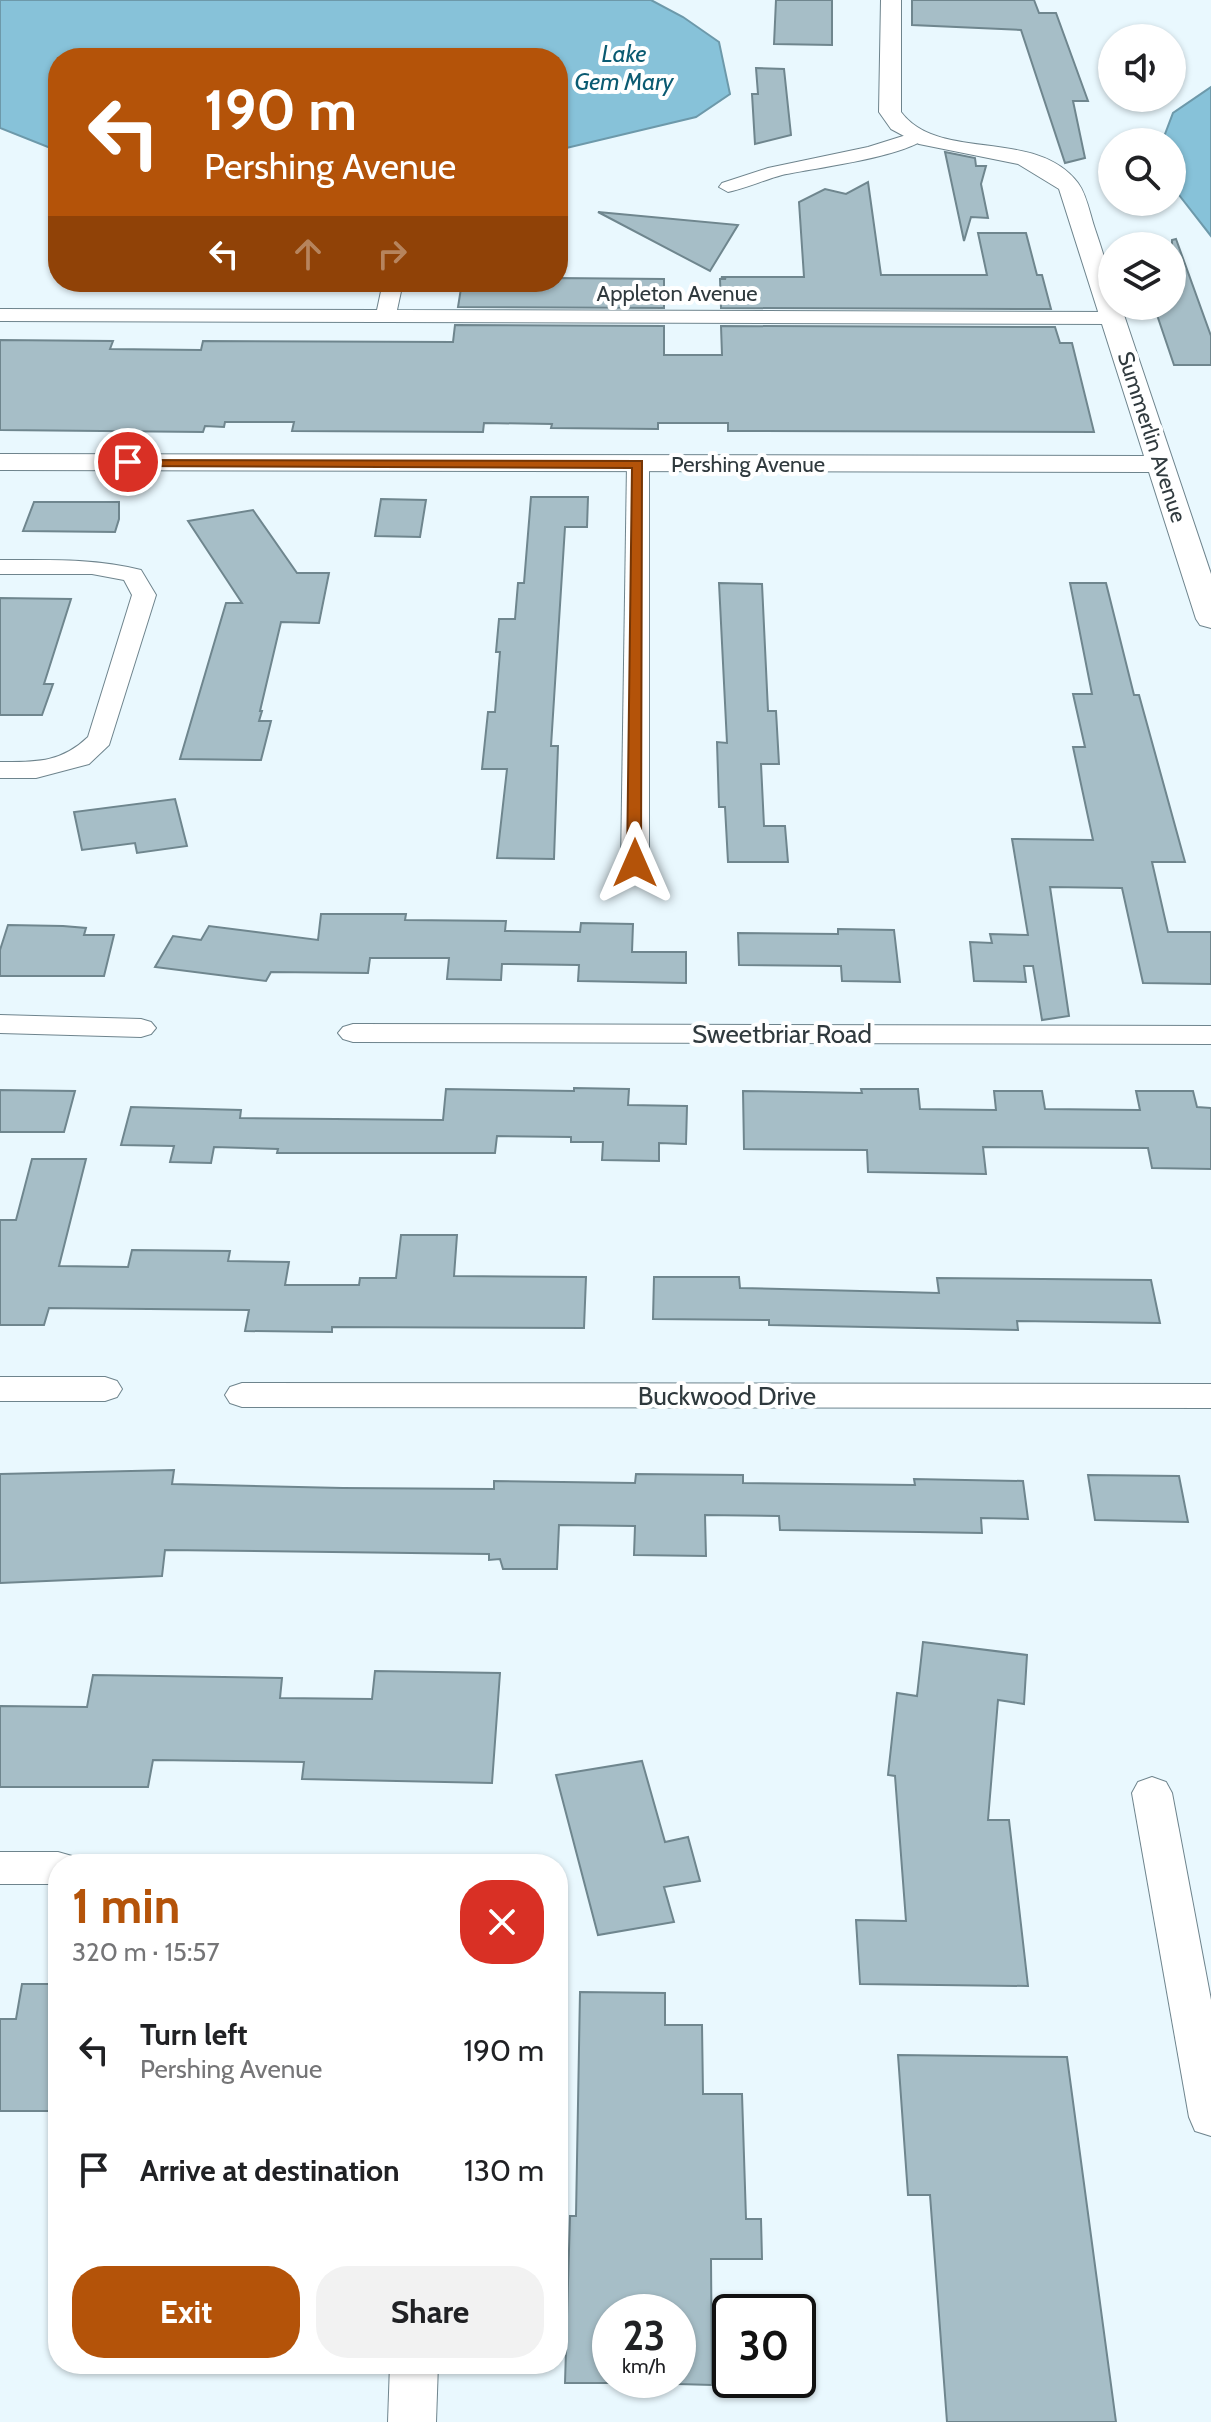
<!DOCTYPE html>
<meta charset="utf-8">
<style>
:root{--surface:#fff;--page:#f2f2f2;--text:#202124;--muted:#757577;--accent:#b45309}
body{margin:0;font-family:Cabin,sans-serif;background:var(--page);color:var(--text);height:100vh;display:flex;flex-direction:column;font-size:30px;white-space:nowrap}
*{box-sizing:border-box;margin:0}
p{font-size:26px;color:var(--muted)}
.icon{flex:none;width:44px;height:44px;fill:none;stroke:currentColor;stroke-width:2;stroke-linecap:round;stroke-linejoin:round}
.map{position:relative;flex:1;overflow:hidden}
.sheet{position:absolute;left:48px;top:1854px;width:520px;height:520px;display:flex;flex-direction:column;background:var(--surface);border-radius:32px;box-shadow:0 2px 6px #0004}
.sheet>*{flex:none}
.guide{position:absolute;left:48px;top:48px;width:520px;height:244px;border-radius:32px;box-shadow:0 2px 6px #0004;background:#b45309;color:#fff;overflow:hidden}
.buttons{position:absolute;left:1098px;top:24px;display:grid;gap:16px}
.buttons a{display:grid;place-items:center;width:88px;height:88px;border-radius:50%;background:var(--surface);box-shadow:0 2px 6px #0004;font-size:40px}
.speed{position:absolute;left:592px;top:2294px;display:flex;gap:16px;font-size:40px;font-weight:700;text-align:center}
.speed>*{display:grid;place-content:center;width:104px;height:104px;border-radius:50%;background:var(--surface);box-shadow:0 2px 6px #0004;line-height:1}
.speed small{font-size:20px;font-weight:400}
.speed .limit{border:4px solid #111;border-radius:12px;background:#fff;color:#111}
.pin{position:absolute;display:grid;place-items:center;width:68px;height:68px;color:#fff;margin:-34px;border:4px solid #fff;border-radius:50%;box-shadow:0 2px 8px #0007}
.me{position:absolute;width:88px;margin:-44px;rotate:0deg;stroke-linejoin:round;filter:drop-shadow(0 0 6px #0008)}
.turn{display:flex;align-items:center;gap:28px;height:168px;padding:0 24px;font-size:36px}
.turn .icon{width:104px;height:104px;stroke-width:2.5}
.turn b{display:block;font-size:56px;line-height:68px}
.lanes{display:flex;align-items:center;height:76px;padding:0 24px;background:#0003;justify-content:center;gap:40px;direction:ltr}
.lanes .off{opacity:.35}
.round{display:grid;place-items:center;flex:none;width:84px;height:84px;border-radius:32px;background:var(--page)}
.headline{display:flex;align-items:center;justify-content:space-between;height:136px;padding:0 24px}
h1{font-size:48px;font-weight:700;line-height:60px;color:var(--accent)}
.primary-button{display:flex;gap:16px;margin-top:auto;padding:16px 24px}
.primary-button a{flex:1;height:92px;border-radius:32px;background:var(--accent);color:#fff;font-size:32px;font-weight:700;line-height:92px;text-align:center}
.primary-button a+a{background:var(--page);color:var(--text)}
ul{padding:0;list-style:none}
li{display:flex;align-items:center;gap:24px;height:120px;padding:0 24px}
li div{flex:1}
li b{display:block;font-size:30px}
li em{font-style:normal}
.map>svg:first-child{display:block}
.water{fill:#87c2d9;stroke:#6d99aa;stroke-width:2}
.building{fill:#a6bec7;stroke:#6f868e;stroke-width:2}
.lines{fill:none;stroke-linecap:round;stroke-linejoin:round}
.minor-casing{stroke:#6e848d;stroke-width:2}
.tertiary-casing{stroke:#6e848d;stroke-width:2}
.minor{fill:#fff;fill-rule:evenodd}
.tertiary{fill:#fff;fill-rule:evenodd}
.route{fill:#b45309;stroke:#753606;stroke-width:2}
.labels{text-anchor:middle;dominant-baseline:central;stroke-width:8;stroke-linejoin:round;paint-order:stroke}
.far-street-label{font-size:22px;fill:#303a3e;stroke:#fff}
.far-water-label{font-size:24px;font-style:italic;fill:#0b5b72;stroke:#fff}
.street-label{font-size:26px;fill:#303a3e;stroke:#fff}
</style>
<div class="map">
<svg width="1211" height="2422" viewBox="0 0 1211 2422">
<rect width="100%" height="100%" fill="#e9f8fe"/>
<g class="water">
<polygon points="0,0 651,0 683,17 719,42 730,94 696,117 558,150 558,58 58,58 58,151 0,128"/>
<polygon points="1211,87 1211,236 1172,186 1172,142 1162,142 1173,113"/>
</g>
<g class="building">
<polygon points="776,0 832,0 832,45 774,44"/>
<polygon points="912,0 1034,0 1039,13 1056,13 1088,101 1073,101 1085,158 1065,163 1021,30 912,25"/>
<polygon points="756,68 784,69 791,135 755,144 752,94 758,94"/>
<polygon points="945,152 975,158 976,166 986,166 981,184 988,218 971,217 964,241"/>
<polygon points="868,182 881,275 987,275 978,233 1026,233 1037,275 1042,275 1051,309 721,308 720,279 726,279 721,277 804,277 799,202 825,189 846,194"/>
<polygon points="598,212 738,225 710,271"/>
<polygon points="1176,239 1211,336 1211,365 1174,365 1154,306 1172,306 1172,240"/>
<polygon points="558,278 664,279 664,308 458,307 462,282 558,282"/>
<polygon points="455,325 664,326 664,355 722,355 721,326 1055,327 1060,343 1072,343 1094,432 728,431 728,423 658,423 658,429 551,428 552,424 484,423 483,432 292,431 294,422 225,422 224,427 205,426 203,432 0,430 0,340 113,341 110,349 201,350 203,341 453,342"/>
<polygon points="531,497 588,497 587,527 565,527 551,746 558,746 554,859 497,858 507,769 482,769 488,712 495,712 500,652 496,652 499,619 515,619 518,583 524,583"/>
<polygon points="381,499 426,500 420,537 375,536"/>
<polygon points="34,502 119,502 119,519 115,532 23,531"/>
<polygon points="253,510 297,573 329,573 319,623 281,622 260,711 262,711 259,721 271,721 261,760 180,759 226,603 242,603 188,521"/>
<polygon points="719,583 762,584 768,711 776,711 779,764 761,764 764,826 785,826 788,862 728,862 725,807 719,807 717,742 727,743"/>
<polygon points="1070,583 1106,583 1134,695 1139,695 1185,862 1152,862 1168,932 1211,932 1211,984 1143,983 1122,888 1050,887 1069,1016 1042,1020 1033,966 1024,966 1026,982 974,981 970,942 992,943 990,934 1028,935 1012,839 1093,840 1073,747 1085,747 1073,694 1092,694"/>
<polygon points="0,598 71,599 44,684 53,684 42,715 0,715"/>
<polygon points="175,799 187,846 137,853 135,843 82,850 74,812"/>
<polygon points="321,914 406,914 405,920 506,921 505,931 580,932 581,923 633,924 632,952 686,952 686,983 578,981 579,965 502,964 501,980 447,979 449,958 370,958 368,973 271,972 266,981 155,967 173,936 201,940 209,926 318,940"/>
<polygon points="8,925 63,926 86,928 84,935 114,935 104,976 0,976 0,950"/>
<polygon points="838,929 894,930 900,982 842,981 841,966 739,965 738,933 838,934"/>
<polygon points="574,1088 629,1089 628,1105 687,1106 686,1144 659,1143 659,1161 602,1160 603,1142 571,1142 571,1137 497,1136 495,1153 277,1153 278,1149 214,1147 211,1163 170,1162 174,1146 121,1145 131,1107 241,1110 240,1118 443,1120 446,1089 574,1091"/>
<polygon points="861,1089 918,1089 920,1109 996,1110 994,1091 1042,1091 1045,1109 1140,1110 1136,1091 1193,1091 1197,1107 1211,1108 1211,1169 1152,1168 1148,1148 983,1147 986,1174 868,1172 867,1150 744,1149 743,1091 862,1093"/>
<polygon points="0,1090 75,1091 64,1132 0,1132"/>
<polygon points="32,1159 86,1159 59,1266 128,1267 132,1250 230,1251 228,1261 289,1262 285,1285 359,1285 360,1278 396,1278 401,1235 457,1235 454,1276 586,1277 584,1328 332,1327 332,1332 245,1331 249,1310 49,1308 44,1325 0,1325 0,1220 16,1220"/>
<polygon points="654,1277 739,1277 740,1288 939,1293 937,1278 1151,1280 1160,1323 1017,1321 1018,1330 769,1325 769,1320 653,1319"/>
<polygon points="174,1470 172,1484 343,1488 494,1489 494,1481 635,1483 636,1474 743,1475 743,1483 915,1485 914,1479 1023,1481 1028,1519 981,1518 982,1533 919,1532 780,1530 779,1516 705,1515 706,1556 634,1555 635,1526 559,1525 557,1569 503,1569 500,1559 489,1560 489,1554 165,1550 162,1576 0,1583 0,1474"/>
<polygon points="1088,1475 1179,1476 1188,1522 1095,1520"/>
<polygon points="923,1642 1027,1655 1024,1704 998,1700 988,1820 1009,1820 1028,1986 860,1984 856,1920 906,1921 895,1776 888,1775 897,1693 917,1696"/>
<polygon points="375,1671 500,1673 492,1783 302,1779 304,1762 153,1760 148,1787 0,1787 0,1706 87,1707 93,1675 282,1678 280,1698 372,1699"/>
<polygon points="642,1761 665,1842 688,1837 700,1881 664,1887 674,1922 598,1935 556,1775"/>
<polygon points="22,1984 58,1984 58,2111 0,2111 0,2019 16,2019"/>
<polygon points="580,1992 665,1993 665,2025 702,2025 703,2094 742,2094 746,2219 761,2219 762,2259 711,2259 712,2385 678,2384 678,2312 610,2312 610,2383 565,2383 570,2216 576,2216"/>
<polygon points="898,2055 1067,2057 1116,2422 947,2422 930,2195 908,2195"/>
</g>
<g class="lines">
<defs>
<g id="minor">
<path d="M919 131 928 136C907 157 814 168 782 175 764 180 746 188 728 192L719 187 722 183 768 168 868 147Z"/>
<polygon points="383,282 403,282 397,310 1114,312 1124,318 1114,324 0,321 0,309 377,310"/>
<polygon points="638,457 649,464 649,863 645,869 625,869 621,863 627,464"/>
<path d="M0 560C48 560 94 558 141 570L156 595 109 745 89 764 36 778H0V762C36 762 61 763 88 737L132 595 124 580 92 574H0Z"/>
<polygon points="0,1015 141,1019 151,1022 156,1028 151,1034 141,1037 0,1033"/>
<polygon points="353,1024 1211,1026 1211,1044 353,1042 343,1039 338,1033 343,1027"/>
<polygon points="0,1377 105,1377 117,1381 122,1389 117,1397 105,1401 0,1401"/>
<polygon points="242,1383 1211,1384 1211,1408 242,1407 230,1403 225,1395 230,1387"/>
<polygon points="1152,1777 1166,1782 1172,1793 1211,2000 1211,2136 1195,2131 1189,2117 1132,1793 1138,1782"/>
<polygon points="0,1852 58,1852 72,1856 76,1864 58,1864 58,1884 0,1884"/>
<polygon points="390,2364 438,2364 436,2422 388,2422"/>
</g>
<path id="tertiary" d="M881 0H901V112C939 163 1036 127 1078 183 1087 195 1090 215 1095 229 1104 256 1112 278 1112 306H1121L1211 574V628L1200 625 1196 619 1149 472 0 470V454L1144 456 1059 189 1018 164 919 144 891 129 879 112Z"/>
</defs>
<use href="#minor" class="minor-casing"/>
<use href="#tertiary" class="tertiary-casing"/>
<use href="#minor" class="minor"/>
<use href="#tertiary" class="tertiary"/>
</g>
<polygon class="route" points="123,460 642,461 641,866 630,866 627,863 632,468 128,466 123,465"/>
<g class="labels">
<g class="far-street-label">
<text x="677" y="293">Appleton Avenue</text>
<text transform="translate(1152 437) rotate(72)">Summerlin Avenue</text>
<text x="748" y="464">Pershing Avenue</text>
</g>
<g class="far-water-label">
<text x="624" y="53">Lake<tspan x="624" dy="28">Gem Mary</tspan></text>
</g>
<g class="street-label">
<text x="782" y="1034">Sweetbriar Road</text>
<text x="727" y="1396">Buckwood Drive</text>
</g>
</g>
</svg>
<div class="buttons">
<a><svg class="icon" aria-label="sound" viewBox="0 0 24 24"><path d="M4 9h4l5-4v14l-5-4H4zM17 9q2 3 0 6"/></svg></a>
<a><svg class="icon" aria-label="search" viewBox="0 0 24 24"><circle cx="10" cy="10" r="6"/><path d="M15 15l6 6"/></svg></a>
<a><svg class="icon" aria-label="layers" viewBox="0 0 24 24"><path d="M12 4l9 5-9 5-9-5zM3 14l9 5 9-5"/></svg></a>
</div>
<div class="speed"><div>23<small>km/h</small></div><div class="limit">30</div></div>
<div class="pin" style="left:128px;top:462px;background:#d93025"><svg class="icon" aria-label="arrive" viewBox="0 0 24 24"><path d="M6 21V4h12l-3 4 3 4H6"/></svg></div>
<svg class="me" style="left:635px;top:863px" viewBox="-20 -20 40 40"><path d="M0-17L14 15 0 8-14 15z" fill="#b45309" stroke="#fff" stroke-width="4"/></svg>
<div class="guide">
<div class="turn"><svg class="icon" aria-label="left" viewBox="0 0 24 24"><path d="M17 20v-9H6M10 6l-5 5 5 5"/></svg><div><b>190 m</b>Pershing Avenue</div></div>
<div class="lanes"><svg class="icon" aria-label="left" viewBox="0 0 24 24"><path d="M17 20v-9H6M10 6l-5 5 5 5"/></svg><svg class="icon off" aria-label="ahead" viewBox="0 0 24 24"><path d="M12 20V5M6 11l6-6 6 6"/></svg><svg class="icon off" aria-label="right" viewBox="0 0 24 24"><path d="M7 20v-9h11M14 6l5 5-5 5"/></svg></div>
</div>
<section class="sheet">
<div class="headline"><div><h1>1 min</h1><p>320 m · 15:57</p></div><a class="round" style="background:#d93025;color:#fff"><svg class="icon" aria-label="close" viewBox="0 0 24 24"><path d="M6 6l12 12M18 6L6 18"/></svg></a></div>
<ul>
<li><svg class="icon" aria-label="left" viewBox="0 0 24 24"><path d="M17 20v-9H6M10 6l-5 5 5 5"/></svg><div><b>Turn left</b><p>Pershing Avenue</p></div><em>190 m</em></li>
<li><svg class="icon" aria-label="arrive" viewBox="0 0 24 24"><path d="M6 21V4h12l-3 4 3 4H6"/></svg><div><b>Arrive at destination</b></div><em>130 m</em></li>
</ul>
<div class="primary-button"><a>Exit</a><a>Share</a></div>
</section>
</div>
